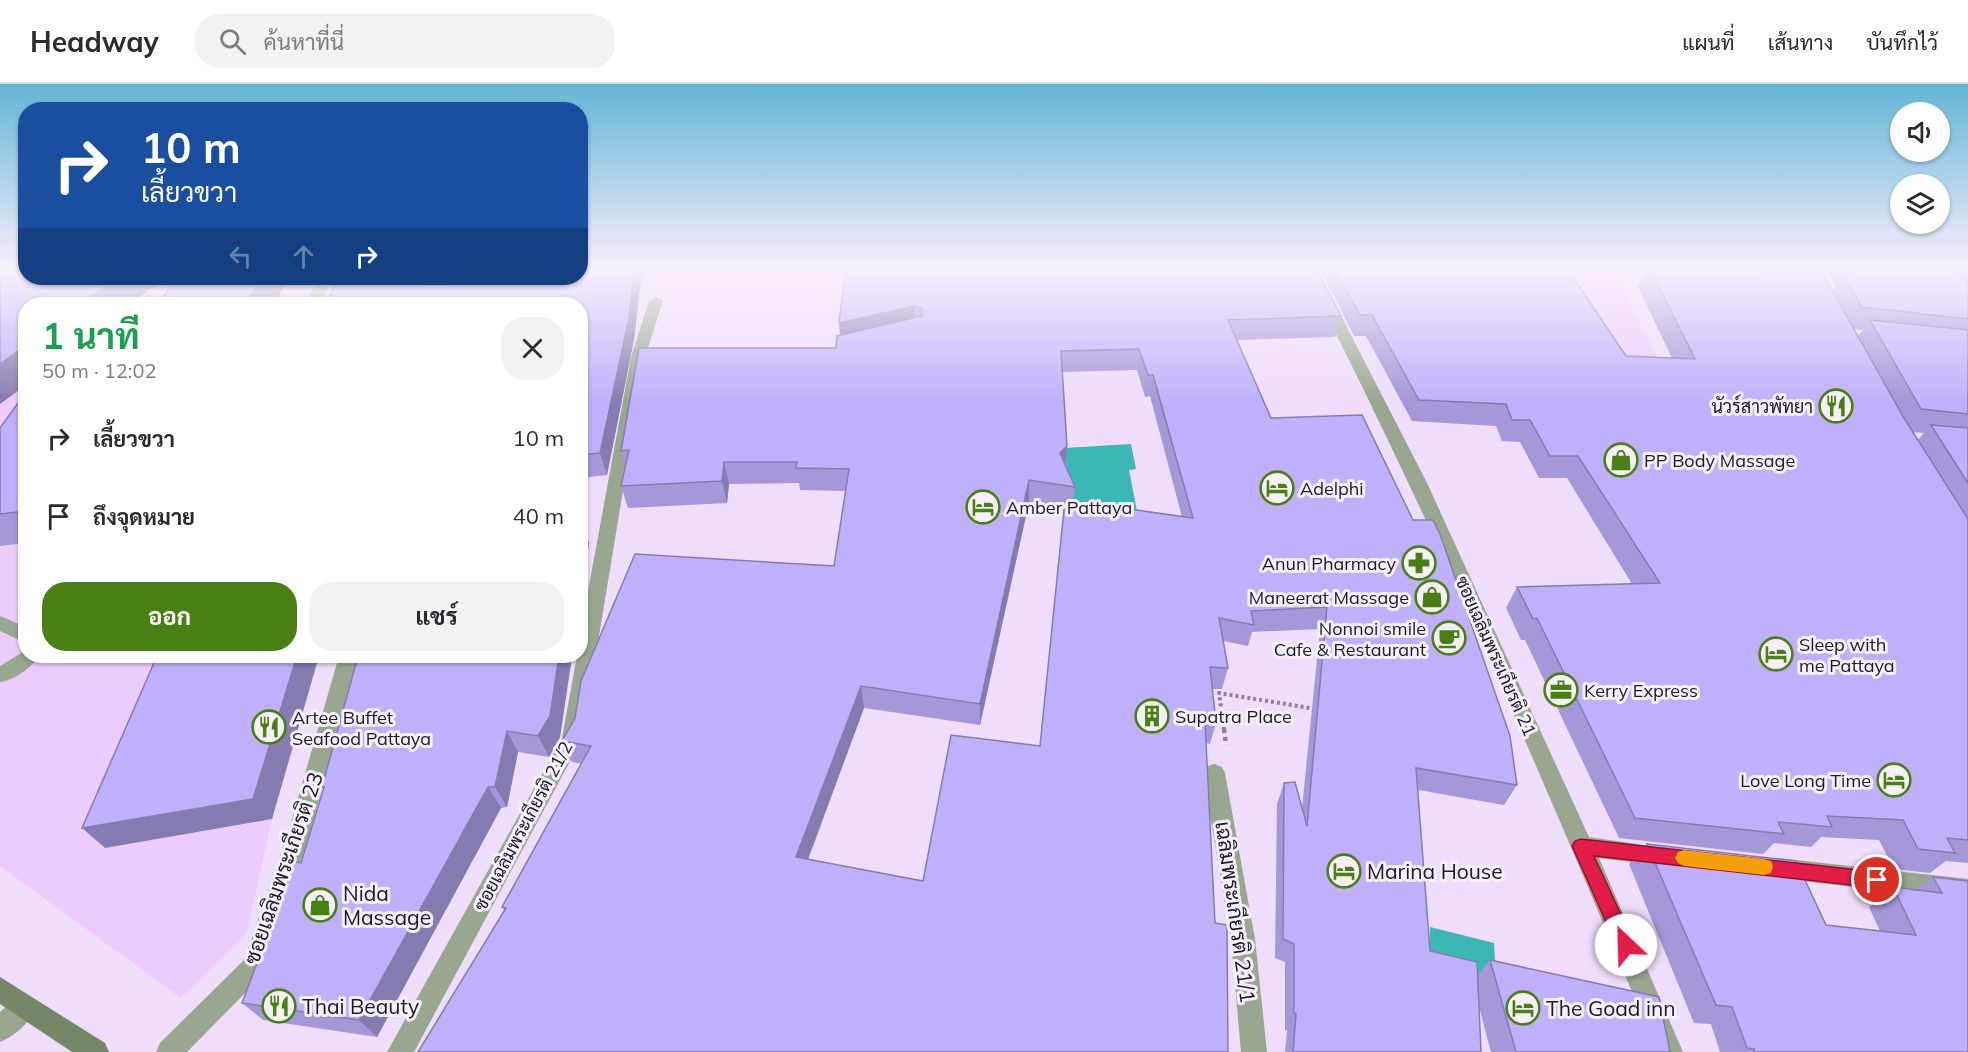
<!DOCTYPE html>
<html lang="th">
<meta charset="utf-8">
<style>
:root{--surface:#fff;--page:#f2f2f3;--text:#2b2b33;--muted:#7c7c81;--line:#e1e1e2;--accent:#4a7f13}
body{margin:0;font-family:Mulish,Sarabun,sans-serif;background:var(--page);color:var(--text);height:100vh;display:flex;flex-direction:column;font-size:22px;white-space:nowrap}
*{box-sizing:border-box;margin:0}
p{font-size:20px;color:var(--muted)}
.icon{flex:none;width:33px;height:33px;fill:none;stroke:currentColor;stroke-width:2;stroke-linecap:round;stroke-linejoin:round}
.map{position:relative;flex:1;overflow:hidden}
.side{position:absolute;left:18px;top:213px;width:570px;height:366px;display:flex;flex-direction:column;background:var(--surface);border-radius:24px;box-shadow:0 2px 4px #0004}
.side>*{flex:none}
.top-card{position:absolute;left:18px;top:18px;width:570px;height:183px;border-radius:24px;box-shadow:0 2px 4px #0004;background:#1a4fa0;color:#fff;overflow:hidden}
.fabs{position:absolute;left:1890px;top:18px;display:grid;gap:12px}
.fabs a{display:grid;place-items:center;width:60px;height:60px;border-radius:50%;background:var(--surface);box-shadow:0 2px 4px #0004;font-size:30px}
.pin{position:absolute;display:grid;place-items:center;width:51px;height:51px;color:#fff;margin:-26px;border:3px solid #fff;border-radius:50%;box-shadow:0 2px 6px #0007}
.me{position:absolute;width:66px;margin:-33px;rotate:336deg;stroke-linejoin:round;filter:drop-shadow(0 0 4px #0008)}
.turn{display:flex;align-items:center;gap:21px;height:126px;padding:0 24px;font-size:27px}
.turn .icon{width:78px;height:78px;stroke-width:2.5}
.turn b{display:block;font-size:42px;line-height:51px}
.lanes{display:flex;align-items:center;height:57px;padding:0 24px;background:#0003;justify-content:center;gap:30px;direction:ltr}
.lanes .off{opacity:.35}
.round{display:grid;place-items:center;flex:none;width:63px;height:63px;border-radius:24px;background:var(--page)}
.overview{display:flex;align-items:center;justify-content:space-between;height:102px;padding:0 24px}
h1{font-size:36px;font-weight:700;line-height:45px;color:#1e9e55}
.primary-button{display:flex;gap:12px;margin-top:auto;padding:12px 24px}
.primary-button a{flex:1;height:69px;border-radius:24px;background:var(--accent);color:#fff;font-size:24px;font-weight:700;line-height:69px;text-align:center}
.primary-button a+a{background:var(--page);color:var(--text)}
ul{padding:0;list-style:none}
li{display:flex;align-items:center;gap:18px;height:78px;padding:0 24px}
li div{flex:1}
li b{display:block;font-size:22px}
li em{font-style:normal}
header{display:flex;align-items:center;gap:36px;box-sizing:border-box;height:84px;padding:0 30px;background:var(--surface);border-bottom:2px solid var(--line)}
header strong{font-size:28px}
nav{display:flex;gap:33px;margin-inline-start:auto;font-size:21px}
.search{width:420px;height:54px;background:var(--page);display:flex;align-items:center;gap:15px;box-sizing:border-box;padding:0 21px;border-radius:24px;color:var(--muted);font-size:22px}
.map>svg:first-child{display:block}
.built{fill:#ebccfc}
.water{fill:#3db7b5}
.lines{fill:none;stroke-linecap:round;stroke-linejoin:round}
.path-far1{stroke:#92819b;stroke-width:4;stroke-dasharray:3 3;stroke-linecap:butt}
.path{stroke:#92819b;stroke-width:4.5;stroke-dasharray:4 4;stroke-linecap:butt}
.service{fill:#99a790;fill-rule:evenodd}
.minor{fill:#99a790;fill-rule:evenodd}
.secondary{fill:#748867;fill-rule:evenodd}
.wall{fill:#a597d8;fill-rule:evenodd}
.shaded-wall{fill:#867bb0}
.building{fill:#c0b0fb;stroke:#867bb0;stroke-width:1.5;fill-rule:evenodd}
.route{fill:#e11d48;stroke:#92132f;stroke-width:1.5}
.slow{fill:#f59e0b}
.labels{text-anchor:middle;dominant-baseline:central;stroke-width:6;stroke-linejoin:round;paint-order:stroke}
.poi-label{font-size:18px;fill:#221629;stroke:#f5eff9;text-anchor:start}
.street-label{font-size:18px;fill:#221629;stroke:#f5eff9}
.near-street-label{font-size:21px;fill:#221629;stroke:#f5eff9}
.near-poi-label{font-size:21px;fill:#221629;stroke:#f5eff9;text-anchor:start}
</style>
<header>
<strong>Headway</strong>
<div class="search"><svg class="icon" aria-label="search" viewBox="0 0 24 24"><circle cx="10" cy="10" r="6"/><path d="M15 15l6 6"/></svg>ค้นหาที่นี่</div>
<nav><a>แผนที่</a><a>เส้นทาง</a><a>บันทึกไว้</a></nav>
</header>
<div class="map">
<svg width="1968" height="968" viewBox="0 0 1968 968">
<rect width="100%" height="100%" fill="#f0dcfb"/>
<g class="built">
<polygon points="0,183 26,194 431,194 423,220 26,220 26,572 319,572 272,735 247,848 181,914 0,782"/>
<polygon points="1425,183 1612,183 1662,282 1506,283"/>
</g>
<g class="water">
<polygon points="1131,360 1136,385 1129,386 1137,427 1090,425 1069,416 1065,364"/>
<polygon points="1430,843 1494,859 1496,895 1430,879"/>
</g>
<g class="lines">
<polyline class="path-far1" points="1224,646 1219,609 1316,625"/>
<polyline class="path" points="1224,645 1226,661"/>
<g class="service">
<polygon points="318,194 332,194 320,220 306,220"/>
<polygon points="0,532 26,543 26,559 0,547"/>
<path d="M26 566V572H38C34 583 12 597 0 598V582Z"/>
</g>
<g class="minor">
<path d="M1302 183H1316L1427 399 1589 753 1671 765 1674 772 1671 779 1663 782 1599 774 1683 968H1657C1547 703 1434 439 1302 183Z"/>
<polygon points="1798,183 1812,183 1826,209 1824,212 1814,212"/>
<polygon points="656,213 663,217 645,273 582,655 414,968 387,968 562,654 577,572 580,572 580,551 631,273 649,217"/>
<polygon points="339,572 359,572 309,752 263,891 187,968 156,968 160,959 244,876 287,752"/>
<polygon points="1214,680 1222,683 1225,689 1255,855 1267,968 1241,968 1231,855 1203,689 1206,683"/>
<polygon points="1777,774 1968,795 1968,817 1777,794 1769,791 1766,784 1769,777"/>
<path d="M24 910 33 914 37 923C30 938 15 952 0 958V928L15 914Z"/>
</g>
<polygon class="secondary" points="0,893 105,959 109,968 72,968 0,920"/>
</g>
<g class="wall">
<polygon points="580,183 645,183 645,193 641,194 634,255 607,391 580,394 580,220 441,201"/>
<path d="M846 183 1341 232 1335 253 1237 256 1271 334 1517 701 1504 721 1418 706 1430 867 1478 891 1490 876 1670 968H1491L1479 923 1481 968H1285L1287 947 1285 946V878L1275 874 1277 720 1284 699 1302 724 1320 545 1252 548 1248 562 1223 557 1228 584 1222 605H1212L1216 639 1210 660 1206 659 1215 839 504 826 502 823 582 680 572 678 562 657 834 482 846 407 800 406 799 399 729 400 727 419 628 424 621 402 626 381 621 367 836 264 840 252 839 239ZM1137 286 1145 313 1150 312 1182 433 1073 417 1075 403 1066 382 1063 288ZM1029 418 1064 423 1040 662 923 797 808 776 864 624 980 641Z"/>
<path d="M1319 183H1566L1626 272 1672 274 1638 203 1648 183 1833 207 1836 203 1824 183H1968V779L1946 777 1930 789 1894 785 1879 756 1821 753 1811 763 1774 759 1763 770 1619 754 1525 556H1521L1506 524 1517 503 1632 500 1567 394H1539L1520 358 1502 357 1496 342 1412 337 1366 252H1354ZM1854 245 1861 246H1863L1858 252ZM1913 348 1924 349 1918 356Z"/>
<polygon points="26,308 26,459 0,462 0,344"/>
<polygon points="358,572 572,572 560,653 549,673 518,668 507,723 501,724 377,953 263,936 242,919 301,779 323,705 322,703"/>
<polygon points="1647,760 1826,841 1880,847 1869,823 1893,803 1916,806 1933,793 1968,797 1968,968 1720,968 1711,940 1694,939 1629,780"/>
</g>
<g class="shaded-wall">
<polygon points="634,183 645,183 645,193 641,194 634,255 607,391 600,369"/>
<polygon points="117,194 166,194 130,220 81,220"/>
<polygon points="260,194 288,194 275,220 246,220"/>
<polygon points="428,194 443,194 434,220 425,201"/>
<polygon points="914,222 915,243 841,260 839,239"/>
<polygon points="26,261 26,301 0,320 0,280"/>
<polygon points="1067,362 1065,384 1060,369"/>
<polygon points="724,378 729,400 727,419 722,397"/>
<polygon points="1029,396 1029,418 980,641 980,620"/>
<polygon points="580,437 589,459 580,514"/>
<polygon points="297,572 319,572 272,735 105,764 82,744"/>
<polygon points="559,572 572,572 560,653 549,673 538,652"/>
<polygon points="861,602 864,624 801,793 796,773"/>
<polygon points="507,647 518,668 507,723 495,703"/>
<polygon points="488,703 501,724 377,953 359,936"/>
</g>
<g class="building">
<polygon points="0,183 26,183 26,194 117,194 81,220 26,220 26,261 0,280"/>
<polygon points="580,183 634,183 629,234 600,369 580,371 580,220 326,220 338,194 428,194 425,201 443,201 445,194 580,194"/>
<path d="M846 183H1315L1341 232 1228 236 1271 334 1362 331 1413 436H1433L1440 450 1510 652 1517 701 1416 684 1430 867 1477 878 1481 968H1293L1296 930 1294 929V860L1283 855 1284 699 1295 698 1307 742 1327 523 1251 527 1254 541 1219 534 1228 584 1210 583 1216 639 1205 638 1215 839 1227 841 1228 968H418L506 824 502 823 591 662 562 657 575 634 581 597 635 470 834 482 849 385 796 384 797 378H724L722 397 621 402 629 366 621 367 639 264H836L837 252 922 232V224L914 222 839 239ZM1139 265 1148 291H1153L1193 434 1065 416 1040 662 951 651 923 797 796 773 861 602 980 620 1029 396 1075 403 1060 369 1067 362 1061 267Z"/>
<polygon points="1334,183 1566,183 1626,272 1695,275 1649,183 1823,190 1904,334 1968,435 1968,756 1947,754 1955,769 1918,765 1903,736 1827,732 1832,743 1778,738 1784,750 1635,734 1537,534 1533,535 1517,503 1660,499 1578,372 1550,372 1530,336 1512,336 1506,320 1419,316 1372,231 1360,231"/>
<polygon points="1849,183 1954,183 1968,200 1968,235 1862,223 1843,191 1855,191"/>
<polygon points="176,194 260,194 246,220 159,220"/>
<polygon points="1870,236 1968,246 1968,330 1921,325"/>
<polygon points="26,308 26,427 0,430 0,344"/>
<polygon points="1931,341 1968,344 1968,399"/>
<polygon points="26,470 26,476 22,476"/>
<polygon points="157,572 297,572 253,715 82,744"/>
<polygon points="358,572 559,572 550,632 538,652 507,647 495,703 488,703 359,936 242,919 295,778 301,779 324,703 322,703"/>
<polygon points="1647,760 1796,777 1826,841 1916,851 1893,803 1942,809 1933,793 1968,797 1968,968 1755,968 1754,965 1747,964 1732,923 1716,921"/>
<polygon points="1490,876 1659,913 1670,968 1516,968"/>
</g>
<linearGradient id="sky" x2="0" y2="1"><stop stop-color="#63b5d4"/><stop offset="0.58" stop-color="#f8effd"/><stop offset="1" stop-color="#f8effd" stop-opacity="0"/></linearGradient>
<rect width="1968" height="318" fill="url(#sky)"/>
<polygon class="route" points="1581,755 1877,788 1883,790 1886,796 1883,801 1877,804 1594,772 1635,861 1632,867 1626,870 1619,867 1572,762 1575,757"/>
<polygon class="slow" points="1684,766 1764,775 1771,777 1773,783 1771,789 1764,791 1684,782 1678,779 1675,774 1678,768"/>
<defs>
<symbol id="restaurant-ring" viewBox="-11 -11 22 22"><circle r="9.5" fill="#f5eff9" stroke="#4a7f13" stroke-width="1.5"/><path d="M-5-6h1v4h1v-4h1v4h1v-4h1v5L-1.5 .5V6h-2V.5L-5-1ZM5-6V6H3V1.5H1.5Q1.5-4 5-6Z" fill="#4a7f13"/></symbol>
<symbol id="shop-ring" viewBox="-11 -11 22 22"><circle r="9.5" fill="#f5eff9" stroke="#4a7f13" stroke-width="1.5"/><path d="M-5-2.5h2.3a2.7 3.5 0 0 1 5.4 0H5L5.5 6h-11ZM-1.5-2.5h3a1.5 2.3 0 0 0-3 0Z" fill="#4a7f13"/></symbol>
<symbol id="hotel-ring" viewBox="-11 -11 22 22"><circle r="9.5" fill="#f5eff9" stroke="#4a7f13" stroke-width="1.5"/><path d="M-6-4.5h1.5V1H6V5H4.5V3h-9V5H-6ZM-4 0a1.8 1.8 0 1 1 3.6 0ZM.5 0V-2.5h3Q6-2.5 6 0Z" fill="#4a7f13"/></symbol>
<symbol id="pharmacy-ring" viewBox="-11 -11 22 22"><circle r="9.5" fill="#f5eff9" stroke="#4a7f13" stroke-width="1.5"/><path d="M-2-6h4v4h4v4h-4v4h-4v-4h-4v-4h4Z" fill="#4a7f13"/></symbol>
<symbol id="cafe-ring" viewBox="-11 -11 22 22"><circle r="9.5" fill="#f5eff9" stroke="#4a7f13" stroke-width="1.5"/><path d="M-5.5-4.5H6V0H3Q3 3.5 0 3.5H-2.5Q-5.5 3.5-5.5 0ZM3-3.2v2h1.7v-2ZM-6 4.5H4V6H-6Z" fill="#4a7f13"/></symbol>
<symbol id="office-ring" viewBox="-11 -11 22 22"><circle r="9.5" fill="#f5eff9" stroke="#4a7f13" stroke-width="1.5"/><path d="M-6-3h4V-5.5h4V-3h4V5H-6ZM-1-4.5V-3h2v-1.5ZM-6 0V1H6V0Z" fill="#4a7f13"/></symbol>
<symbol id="building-ring" viewBox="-11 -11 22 22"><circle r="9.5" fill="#f5eff9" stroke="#4a7f13" stroke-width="1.5"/><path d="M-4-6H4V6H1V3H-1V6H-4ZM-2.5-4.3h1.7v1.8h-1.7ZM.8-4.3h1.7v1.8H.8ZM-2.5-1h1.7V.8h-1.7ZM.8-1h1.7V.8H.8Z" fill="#4a7f13"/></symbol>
</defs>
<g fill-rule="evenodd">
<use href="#restaurant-ring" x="1817" y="303" width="38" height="38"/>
<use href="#shop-ring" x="1602" y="357" width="38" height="38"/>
<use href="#hotel-ring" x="1258" y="385" width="38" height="38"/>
<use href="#hotel-ring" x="964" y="404" width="38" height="38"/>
<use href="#pharmacy-ring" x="1400" y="460" width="38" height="38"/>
<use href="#shop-ring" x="1413" y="494" width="38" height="38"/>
<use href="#cafe-ring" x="1430" y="535" width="38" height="38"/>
<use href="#hotel-ring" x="1757" y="551" width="38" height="38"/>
<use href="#office-ring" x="1542" y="587" width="38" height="38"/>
<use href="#building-ring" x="1133" y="613" width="38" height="38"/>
<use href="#restaurant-ring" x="250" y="624" width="38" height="38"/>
<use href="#hotel-ring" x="1875" y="677" width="38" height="38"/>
<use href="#hotel-ring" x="1325" y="768" width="38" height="38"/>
<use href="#shop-ring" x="301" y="802" width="38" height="38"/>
<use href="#restaurant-ring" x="260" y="903" width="38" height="38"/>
<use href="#hotel-ring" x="1504" y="905" width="38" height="38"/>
</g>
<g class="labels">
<g class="poi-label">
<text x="1813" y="322" text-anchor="end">นัวร์สาวพัทยา</text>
<text x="1644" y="376">PP Body Massage</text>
<text x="1300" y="404">Adelphi</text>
<text x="1006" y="423">Amber Pattaya</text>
<text x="1396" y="479" text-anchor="end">Anun Pharmacy</text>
<text x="1409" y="513" text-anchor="end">Maneerat Massage</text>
<text x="1426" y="544" text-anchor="end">Nonnoi smile<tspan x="1426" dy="21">Cafe &amp; Restaurant</tspan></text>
<text x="1799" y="560">Sleep with<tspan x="1799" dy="21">me Pattaya</tspan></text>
<text x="1584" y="606">Kerry Express</text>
<text x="1175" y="632">Supatra Place</text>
<text x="292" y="633">Artee Buffet<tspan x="292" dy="21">Seafood Pattaya</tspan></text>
<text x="1871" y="696" text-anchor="end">Love Long Time</text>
</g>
<g class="street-label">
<text transform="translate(1496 572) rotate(66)">ซอยเฉลิมพระเกียรติ 21</text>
<text transform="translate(523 742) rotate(-62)">ซอยเฉลิมพระเกียรติ 21/2</text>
</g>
<g class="near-street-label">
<text transform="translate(283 784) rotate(-71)">ซอยเฉลิมพระเกียรติ 23</text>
<text transform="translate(1236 828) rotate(82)">เฉลิมพระเกียรติ 21/1</text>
</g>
<g class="near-poi-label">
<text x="1367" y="787">Marina House</text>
<text x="343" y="809">Nida<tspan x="343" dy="24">Massage</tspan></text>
<text x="302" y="922">Thai Beauty</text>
<text x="1546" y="924">The Goad inn</text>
</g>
</g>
</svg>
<div class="fabs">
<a><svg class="icon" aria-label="sound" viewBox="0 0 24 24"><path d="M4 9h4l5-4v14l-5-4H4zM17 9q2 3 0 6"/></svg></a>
<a><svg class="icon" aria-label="layers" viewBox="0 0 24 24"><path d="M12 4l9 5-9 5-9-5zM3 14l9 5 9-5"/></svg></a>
</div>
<div class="pin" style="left:1877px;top:796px;background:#d93025"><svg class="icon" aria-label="arrive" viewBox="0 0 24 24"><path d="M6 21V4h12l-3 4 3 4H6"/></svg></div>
<svg class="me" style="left:1626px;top:861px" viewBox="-20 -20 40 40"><circle r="19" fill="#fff"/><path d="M0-13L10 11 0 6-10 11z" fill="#e11d48"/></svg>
<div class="top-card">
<div class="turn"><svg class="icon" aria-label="right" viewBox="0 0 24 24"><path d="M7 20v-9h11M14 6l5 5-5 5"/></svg><div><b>10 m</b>เลี้ยวขวา</div></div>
<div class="lanes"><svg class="icon off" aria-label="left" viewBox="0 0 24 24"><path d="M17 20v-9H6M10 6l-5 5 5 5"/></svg><svg class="icon off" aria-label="ahead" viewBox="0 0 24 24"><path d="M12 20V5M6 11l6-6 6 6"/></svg><svg class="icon" aria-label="right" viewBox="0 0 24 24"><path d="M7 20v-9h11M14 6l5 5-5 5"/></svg></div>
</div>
<section class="side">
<div class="overview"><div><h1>1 นาที</h1><p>50 m · 12:02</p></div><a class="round"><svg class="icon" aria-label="close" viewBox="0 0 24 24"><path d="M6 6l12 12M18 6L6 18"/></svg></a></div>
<ul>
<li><svg class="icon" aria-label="right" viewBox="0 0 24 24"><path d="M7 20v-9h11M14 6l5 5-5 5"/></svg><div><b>เลี้ยวขวา</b></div><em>10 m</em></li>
<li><svg class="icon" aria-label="arrive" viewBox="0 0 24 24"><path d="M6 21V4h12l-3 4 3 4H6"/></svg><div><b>ถึงจุดหมาย</b></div><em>40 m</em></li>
</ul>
<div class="primary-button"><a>ออก</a><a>แชร์</a></div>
</section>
</div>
